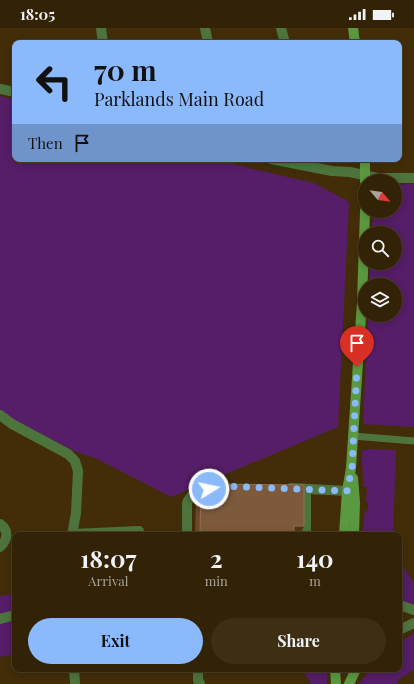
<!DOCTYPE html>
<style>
:root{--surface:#322206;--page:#3d2f14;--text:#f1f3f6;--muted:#a8a49b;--line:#4d3f28;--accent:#8bbafc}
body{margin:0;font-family:"Playfair Display",serif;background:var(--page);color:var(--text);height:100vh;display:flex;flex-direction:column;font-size:15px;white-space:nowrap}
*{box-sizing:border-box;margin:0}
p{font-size:13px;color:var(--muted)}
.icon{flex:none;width:22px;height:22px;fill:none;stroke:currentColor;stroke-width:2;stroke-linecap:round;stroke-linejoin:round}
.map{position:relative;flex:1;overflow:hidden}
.panel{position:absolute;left:12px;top:504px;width:390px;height:140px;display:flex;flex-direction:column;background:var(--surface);border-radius:8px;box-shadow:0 2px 10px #0003,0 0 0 1px var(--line)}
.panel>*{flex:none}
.hud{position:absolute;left:12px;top:12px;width:390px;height:122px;border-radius:8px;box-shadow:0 2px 10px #0003,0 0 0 1px var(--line);background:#8bbafc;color:#111;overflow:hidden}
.needle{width:26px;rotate:119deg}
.buttons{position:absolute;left:358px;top:146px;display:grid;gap:8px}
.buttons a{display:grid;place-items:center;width:44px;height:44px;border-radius:50%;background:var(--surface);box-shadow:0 2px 10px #0003,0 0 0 1px var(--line);font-size:20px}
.pin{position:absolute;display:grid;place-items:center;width:34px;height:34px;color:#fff;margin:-41px -17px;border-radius:50% 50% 50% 0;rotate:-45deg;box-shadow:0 0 4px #0007}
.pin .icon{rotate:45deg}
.me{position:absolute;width:44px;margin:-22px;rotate:80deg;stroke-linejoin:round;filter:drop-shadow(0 0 3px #0008)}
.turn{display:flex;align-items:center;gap:14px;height:84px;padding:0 16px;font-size:18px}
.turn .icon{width:52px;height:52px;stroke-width:2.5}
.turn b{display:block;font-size:28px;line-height:34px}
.then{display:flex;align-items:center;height:38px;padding:0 16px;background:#0003;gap:8px;font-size:15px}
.eta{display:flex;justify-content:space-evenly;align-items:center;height:68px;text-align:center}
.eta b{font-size:24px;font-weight:700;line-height:28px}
.primary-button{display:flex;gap:8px;margin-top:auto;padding:8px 16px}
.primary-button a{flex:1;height:46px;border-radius:24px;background:var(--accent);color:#111;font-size:16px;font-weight:700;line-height:46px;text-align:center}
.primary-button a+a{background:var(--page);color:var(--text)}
.status{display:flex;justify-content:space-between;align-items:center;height:28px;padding:0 20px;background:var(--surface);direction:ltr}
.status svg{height:11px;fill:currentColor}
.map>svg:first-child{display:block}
.green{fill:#561e68}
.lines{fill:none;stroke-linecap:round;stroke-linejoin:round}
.lane{stroke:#4e743e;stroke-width:7}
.street{stroke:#4e743e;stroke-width:10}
.secondary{stroke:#5b9940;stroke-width:10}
.wall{fill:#6e4829}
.shaded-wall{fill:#563513}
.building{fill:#7e5a3c;stroke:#927256}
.route{stroke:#8bbafc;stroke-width:7;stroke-dasharray:0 12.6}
</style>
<div class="status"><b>18:05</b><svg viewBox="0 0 49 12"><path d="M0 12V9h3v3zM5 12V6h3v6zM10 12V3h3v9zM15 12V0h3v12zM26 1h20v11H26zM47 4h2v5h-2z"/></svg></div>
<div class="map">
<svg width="414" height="656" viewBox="0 0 414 656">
<rect width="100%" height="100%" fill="#422d08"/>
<g class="green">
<polygon points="0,68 15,72 15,131 218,131 249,140 314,155 349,174 338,399 171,469 95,430 76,424 10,390 0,382"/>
<polygon points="414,156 414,399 363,396 368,287 395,287 395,257 369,257 370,235 395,235 395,205 372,205 373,183 395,183 395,157"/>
<path d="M369 421 396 422 393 507H362L365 483H368V474H366L367 459H363C364 447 361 434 362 423Z"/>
<polygon points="399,532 413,553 414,554 414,577 399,572"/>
<polygon points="15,566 15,626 0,629 0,568"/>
<polygon points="414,605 414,642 398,652 397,656 359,656 370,641 399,641 399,615"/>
<polygon points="302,641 327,641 327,656 311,656"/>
</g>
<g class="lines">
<polyline class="lane" points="353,408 414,413"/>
<g class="street">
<polyline points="101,0 103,15"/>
<polyline points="205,0 208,15"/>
<polyline points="281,0 285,15"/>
<polyline points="0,61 15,64"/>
<polyline points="271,131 332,143 350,144 377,150 414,150"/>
<polyline points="0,387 12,396 68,426 75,433 78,443 76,485 72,507"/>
<polyline points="291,460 347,463"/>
<path d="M0 496C9 502 8 512 0 519"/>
<polyline points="73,506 139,503"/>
<path d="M187 507V475C192 463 200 464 212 461"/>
<polyline points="306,507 306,461"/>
<polyline points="399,577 414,582"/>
<polyline points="0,591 15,587"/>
<polyline points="399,602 414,595"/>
<polyline points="74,641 75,656"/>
<polyline points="198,641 198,652 200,656"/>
</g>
<g class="secondary">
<polyline points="353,0 355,15"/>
<polyline points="365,131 365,153"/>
<polyline points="353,450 355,474 354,507"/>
<polyline points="344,507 347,463 351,440 362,274 365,183"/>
<polyline points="335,641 336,656"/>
<polyline points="349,656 356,641"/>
</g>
</g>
<polygon class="wall" points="213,456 304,498 300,507 195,507 196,473 201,461 212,461"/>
<g class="shaded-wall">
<polygon points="294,498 304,498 300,507 291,507"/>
<polygon points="200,505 231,506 230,507 199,507"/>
</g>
<polygon class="building" points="213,456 304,457 304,498 294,498 294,507 231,507 231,506 200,505 201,461 213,461"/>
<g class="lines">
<polyline class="route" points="209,461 223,458 347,463 352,440 357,339"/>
</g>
</svg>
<div class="buttons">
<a><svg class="needle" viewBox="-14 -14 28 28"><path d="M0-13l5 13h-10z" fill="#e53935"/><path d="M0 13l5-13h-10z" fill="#a8a49b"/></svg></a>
<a><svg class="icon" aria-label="search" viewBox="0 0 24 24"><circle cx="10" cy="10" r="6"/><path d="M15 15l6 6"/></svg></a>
<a><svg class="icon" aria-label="layers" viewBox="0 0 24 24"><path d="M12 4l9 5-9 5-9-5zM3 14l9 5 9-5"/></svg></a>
</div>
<div class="pin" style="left:357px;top:339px;background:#d93025"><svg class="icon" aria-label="arrive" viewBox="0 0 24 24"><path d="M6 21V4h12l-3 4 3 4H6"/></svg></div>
<svg class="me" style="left:209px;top:461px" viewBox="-20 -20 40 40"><circle r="17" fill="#8bbafc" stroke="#fff" stroke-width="3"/><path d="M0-11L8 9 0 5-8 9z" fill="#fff"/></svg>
<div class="hud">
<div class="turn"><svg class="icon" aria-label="left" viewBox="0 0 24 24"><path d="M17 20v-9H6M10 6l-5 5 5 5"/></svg><div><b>70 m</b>Parklands Main Road</div></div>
<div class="then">Then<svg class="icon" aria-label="arrive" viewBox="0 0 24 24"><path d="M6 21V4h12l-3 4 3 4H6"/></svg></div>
</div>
<section class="panel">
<div class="eta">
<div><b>18:07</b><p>Arrival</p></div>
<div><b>2</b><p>min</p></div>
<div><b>140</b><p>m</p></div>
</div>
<div class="primary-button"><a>Exit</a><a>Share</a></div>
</section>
</div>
